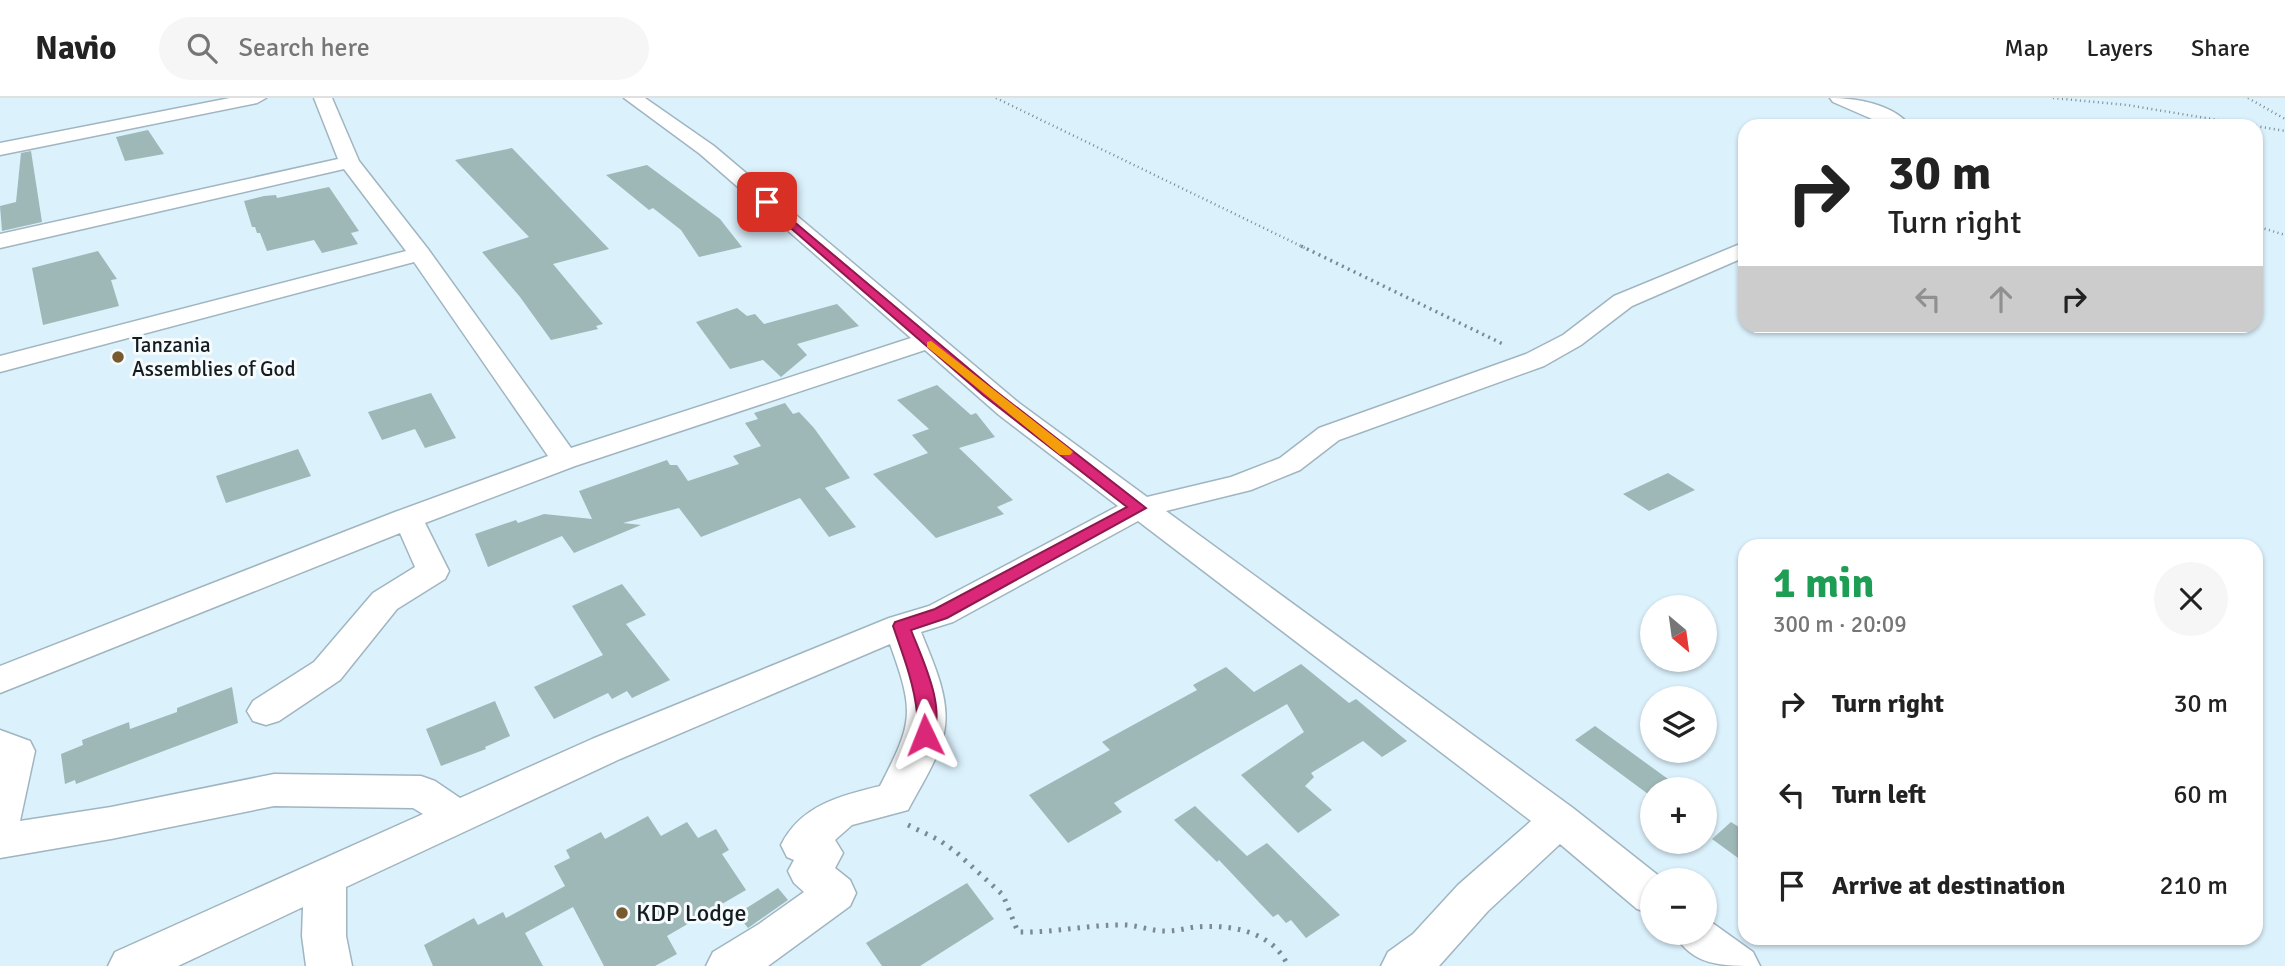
<!DOCTYPE html>
<meta charset="utf-8">
<style>
:root{--surface:#fff;--page:#f6f6f6;--text:#222;--muted:#767676;--line:#e0e0e0}
body{margin:0;font-family:Signika,sans-serif;background:var(--page);color:var(--text);height:100vh;display:flex;flex-direction:column;font-size:26px;white-space:nowrap}
*{box-sizing:border-box;margin:0}
p{font-size:23px;color:var(--muted)}
.icon{flex:none;width:38px;height:38px;fill:none;stroke:currentColor;stroke-width:2;stroke-linecap:round;stroke-linejoin:round}
.map{position:relative;flex:1;overflow:hidden}
.details{position:absolute;left:1738px;top:441px;width:525px;height:406px;display:flex;flex-direction:column;background:var(--surface);border-radius:21px;box-shadow:0 2px 5px #0004}
.details>*{flex:none}
.banner{position:absolute;left:1738px;top:21px;width:525px;height:214px;border-radius:21px;box-shadow:0 2px 5px #0004;background:#fff;color:var(--text);overflow:hidden}
.needle{width:46px;rotate:151deg}
.buttons{position:absolute;left:1640px;top:497px;display:grid;gap:14px}
.buttons a{display:grid;place-items:center;width:77px;height:77px;border-radius:50%;background:var(--surface);box-shadow:0 2px 5px #0004;font-size:35px}
.pin{position:absolute;display:grid;place-items:center;width:60px;height:60px;color:#fff;margin:-30px;border-radius:14px;box-shadow:0 4px 10px #0006}
.me{position:absolute;width:77px;margin:-38px;rotate:358deg;stroke-linejoin:round;filter:drop-shadow(0 0 5px #0008)}
.turn{display:flex;align-items:center;gap:24px;height:147px;padding:0 35px;font-size:32px}
.turn .icon{width:91px;height:91px;stroke-width:2.5}
.turn b{display:block;font-size:49px;line-height:60px}
.lanes{display:flex;align-items:center;height:66px;padding:0 35px;background:#0003;justify-content:center;gap:35px;direction:ltr}
.lanes .off{opacity:.35}
.round{display:grid;place-items:center;flex:none;width:74px;height:74px;border-radius:37px;background:var(--page)}
.head{display:flex;align-items:center;justify-content:space-between;height:119px;padding:0 35px}
h1{font-size:42px;font-weight:700;line-height:52px;color:#1e9e55}
ul{padding:0;list-style:none}
li{display:flex;align-items:center;gap:21px;height:91px;padding:0 35px}
li div{flex:1}
li b{display:block;font-size:26px}
li em{font-style:normal}
header{display:flex;align-items:center;gap:42px;box-sizing:border-box;height:98px;padding:0 35px;background:var(--surface);border-bottom:2px solid var(--line)}
header strong{font-size:33px}
nav{display:flex;gap:38px;margin-inline-start:auto;font-size:24px}
.search{width:490px;height:63px;background:var(--page);display:flex;align-items:center;gap:18px;box-sizing:border-box;padding:0 24px;border-radius:38px;color:var(--muted);font-size:26px}
.map>svg:first-child{display:block}
.building{fill:#9eb8b8}
.lines{fill:none;stroke-linecap:round;stroke-linejoin:round}
.street-casing{stroke:#a0b5c0;stroke-width:3}
.path-far2{stroke:#7b8a92;stroke-width:2.5;stroke-dasharray:1 3.5;stroke-linecap:butt}
.path-far1{stroke:#7b8a92;stroke-width:3.5;stroke-dasharray:2 4.5;stroke-linecap:butt}
.path{stroke:#7b8a92;stroke-width:5;stroke-dasharray:2.5 7;stroke-linecap:butt}
.street{fill:#fff;fill-rule:evenodd}
.route{fill:#db2777;stroke:#8e194d;stroke-width:2}
.slow{fill:#f59e0b}
.poi-dot{fill:#785a2e;stroke:#f6fbfd;stroke-width:2.5}
.labels{text-anchor:middle;dominant-baseline:central;stroke-width:6;stroke-linejoin:round;paint-order:stroke}
.poi-label{font-size:21px;fill:#141c20;stroke:#f6fbfd;text-anchor:start}
.near-poi-label{font-size:24px;fill:#141c20;stroke:#f6fbfd;text-anchor:start}
</style>
<header>
<strong>Navio</strong>
<div class="search"><svg class="icon" aria-label="search" viewBox="0 0 24 24"><circle cx="10" cy="10" r="6"/><path d="M15 15l6 6"/></svg>Search here</div>
<nav><a>Map</a><a>Layers</a><a>Share</a></nav>
</header>
<div class="map">
<svg width="2285" height="868" viewBox="0 0 2285 868">
<rect width="100%" height="100%" fill="#dbf1fc"/>
<g class="building">
<polygon points="148,32 164,56 125,63 116,39"/>
<polygon points="512,50 609,151 553,166 603,226 596,228 598,231 551,242 520,199 482,154 529,139 455,62"/>
<polygon points="31,53 42,124 2,133 0,108 16,104 21,55"/>
<polygon points="647,67 720,121 742,149 699,159 681,132 653,110 649,112 606,77"/>
<polygon points="329,89 359,133 351,135 358,146 322,155 314,142 267,153 260,135 257,135 255,129 252,129 244,103 264,98 276,97 277,100"/>
<polygon points="98,153 117,181 111,182 119,208 43,227 32,170"/>
<polygon points="837,206 859,228 797,246 807,257 781,279 763,262 730,271 696,224 737,210 747,218 755,216 764,226"/>
<polygon points="937,287 971,317 976,315 995,339 959,350 1013,402 997,409 1004,416 936,440 873,376 928,355 912,337 929,331 897,302"/>
<polygon points="431,295 456,340 425,350 415,331 382,342 368,314"/>
<polygon points="785,305 793,316 799,314 814,330 850,380 825,390 856,429 829,439 800,400 701,439 679,410 623,425 641,427 574,455 562,438 488,469 475,436 516,422 518,425 544,416 592,421 579,393 667,362 670,367 677,367 688,383 739,366 733,358 761,348 745,325 758,321 754,315"/>
<polygon points="298,351 311,378 226,405 216,378"/>
<polygon points="1668,375 1695,392 1649,413 1623,396"/>
<polygon points="622,486 646,517 626,526 670,582 632,600 627,593 612,601 608,595 554,621 534,589 603,557 572,508"/>
<polygon points="1301,566 1349,605 1356,601 1407,643 1382,659 1363,643 1311,675 1314,679 1305,688 1332,712 1298,735 1241,677 1304,634 1287,606 1114,705 1122,714 1068,745 1029,697 1110,652 1102,644 1197,592 1193,587 1226,569 1254,594"/>
<polygon points="232,589 238,625 76,686 75,682 65,686 61,656 83,647 82,642 129,624 130,631 177,614 177,610"/>
<polygon points="495,603 510,638 485,649 486,651 441,668 426,631"/>
<polygon points="1595,628 1668,681 1648,696 1575,642"/>
<polygon points="1195,708 1247,758 1267,745 1340,817 1306,840 1291,822 1286,825 1278,816 1273,819 1219,762 1217,764 1174,722"/>
<polygon points="648,718 661,738 687,724 698,740 716,731 729,752 722,756 746,792 667,838 677,856 655,868 604,868 573,809 525,835 543,868 433,868 424,847 474,820 478,827 503,814 506,820 565,788 554,768 570,760 566,752 601,734 605,741"/>
<polygon points="1731,724 1745,733 1745,765 1712,741"/>
<polygon points="967,785 994,821 920,868 882,868 866,845"/>
<polygon points="778,790 788,802 748,830 737,816"/>
</g>
<g class="lines">
<defs>
<g id="street">
<polygon points="230,0 266,0 257,5 0,57 0,45"/>
<path d="M314 0H332L359 63 428 151 571 350 911 240 700 56 624 0H645L714 48 1019 305 1147 399 1231 379 1280 360 1319 330 1526 256 1563 237 1614 198 1745 144V159L1632 208 1581 247 1544 268 1339 342 1300 372 1251 392 1166 413 1573 710 1664 782H1652V816L1637 811 1560 746 1488 813 1439 868H1381L1388 854 1413 836 1458 787 1531 723 1138 423 953 524 921 534C932 562 949 597 945 628 942 656 921 687 908 712L852 727 835 742 843 755 835 770 850 782 856 795 850 808 768 868H706L713 854 759 826 804 794 794 785 788 773 794 762 787 759 781 747C801 707 840 698 880 688 913 624 915 615 890 546L620 661 346 789V838L352 868H306L302 838 303 809 178 868H108L115 854 423 716 413 710 274 708 111 741 0 760V632L30 643 35 653 20 723 111 709 274 676 421 678 435 683 460 700 592 641 889 520 929 508 1118 408 999 317 925 252 575 368 425 425 449 473 445 481 397 511 340 582 279 623 266 627 253 623 247 613 253 603 314 564 373 495 415 469 400 435 0 595V568L395 414 548 358 414 164 0 274V258L406 153 344 71 0 150V136L338 61Z"/>
<path d="M1830 0C1856 0 1893 6 1910 28H1888L1833 4Z"/>
<path d="M1704 819 1753 854 1760 868C1721 868 1692 868 1674 835H1704Z"/>
</g>
</defs>
<use href="#street" class="street-casing"/>
<g class="path-far2">
<polyline points="996,0 1305,150"/>
<polyline points="2053,0 2127,7 2254,28"/>
<polyline points="2248,0 2285,21"/>
<polyline points="2256,28 2285,33"/>
<polyline points="2256,128 2285,137"/>
</g>
<polyline class="path-far1" points="1301,148 1505,247"/>
<path class="path" d="M908 727 939 742 956 754 1003 797 1018 834C1053 835 1086 827 1120 827 1137 826 1152 834 1168 833 1177 833 1186 830 1195 829 1230 826 1273 833 1288 868"/>
<use href="#street" class="street"/>
</g>
<path class="route" d="M767 101 993 291 1146 410 947 520 911 532C922 561 948 612 931 642L925 644 918 642C913 634 919 625 917 615 914 585 903 557 893 528L895 524 935 511 1127 409 983 297 763 106 762 104Z"/>
<polygon class="slow" points="931,243 1070,351 1073,354 1070,357 1060,357 927,249 927,244"/>
<g class="poi-dot">
<circle cx="118" cy="259" r="7"/>
<circle cx="622" cy="815" r="7"/>
</g>
<g class="labels">
<g class="poi-label">
<text x="132" y="247">Tanzania<tspan x="132" dy="24">Assemblies of God</tspan></text>
</g>
<g class="near-poi-label">
<text x="636" y="815">KDP Lodge</text>
</g>
</g>
</svg>
<div class="buttons">
<a><svg class="needle" viewBox="-14 -14 28 28"><path d="M0-13l5 13h-10z" fill="#e53935"/><path d="M0 13l5-13h-10z" fill="#767676"/></svg></a>
<a><svg class="icon" aria-label="layers" viewBox="0 0 24 24"><path d="M12 4l9 5-9 5-9-5zM3 14l9 5 9-5"/></svg></a>
<a>+</a>
<a>−</a>
</div>
<div class="pin" style="left:767px;top:104px;background:#d93025"><svg class="icon" aria-label="arrive" viewBox="0 0 24 24"><path d="M6 21V4h12l-3 4 3 4H6"/></svg></div>
<svg class="me" style="left:925px;top:637px" viewBox="-20 -20 40 40"><path d="M0-17L14 15 0 8-14 15z" fill="#db2777" stroke="#fff" stroke-width="4"/></svg>
<div class="banner">
<div class="turn"><svg class="icon" aria-label="right" viewBox="0 0 24 24"><path d="M7 20v-9h11M14 6l5 5-5 5"/></svg><div><b>30 m</b>Turn right</div></div>
<div class="lanes"><svg class="icon off" aria-label="left" viewBox="0 0 24 24"><path d="M17 20v-9H6M10 6l-5 5 5 5"/></svg><svg class="icon off" aria-label="ahead" viewBox="0 0 24 24"><path d="M12 20V5M6 11l6-6 6 6"/></svg><svg class="icon" aria-label="right" viewBox="0 0 24 24"><path d="M7 20v-9h11M14 6l5 5-5 5"/></svg></div>
</div>
<section class="details">
<div class="head"><div><h1>1 min</h1><p>300 m · 20:09</p></div><a class="round"><svg class="icon" aria-label="close" viewBox="0 0 24 24"><path d="M6 6l12 12M18 6L6 18"/></svg></a></div>
<ul>
<li><svg class="icon" aria-label="right" viewBox="0 0 24 24"><path d="M7 20v-9h11M14 6l5 5-5 5"/></svg><div><b>Turn right</b></div><em>30 m</em></li>
<li><svg class="icon" aria-label="left" viewBox="0 0 24 24"><path d="M17 20v-9H6M10 6l-5 5 5 5"/></svg><div><b>Turn left</b></div><em>60 m</em></li>
<li><svg class="icon" aria-label="arrive" viewBox="0 0 24 24"><path d="M6 21V4h12l-3 4 3 4H6"/></svg><div><b>Arrive at destination</b></div><em>210 m</em></li>
</ul>
</section>
</div>
